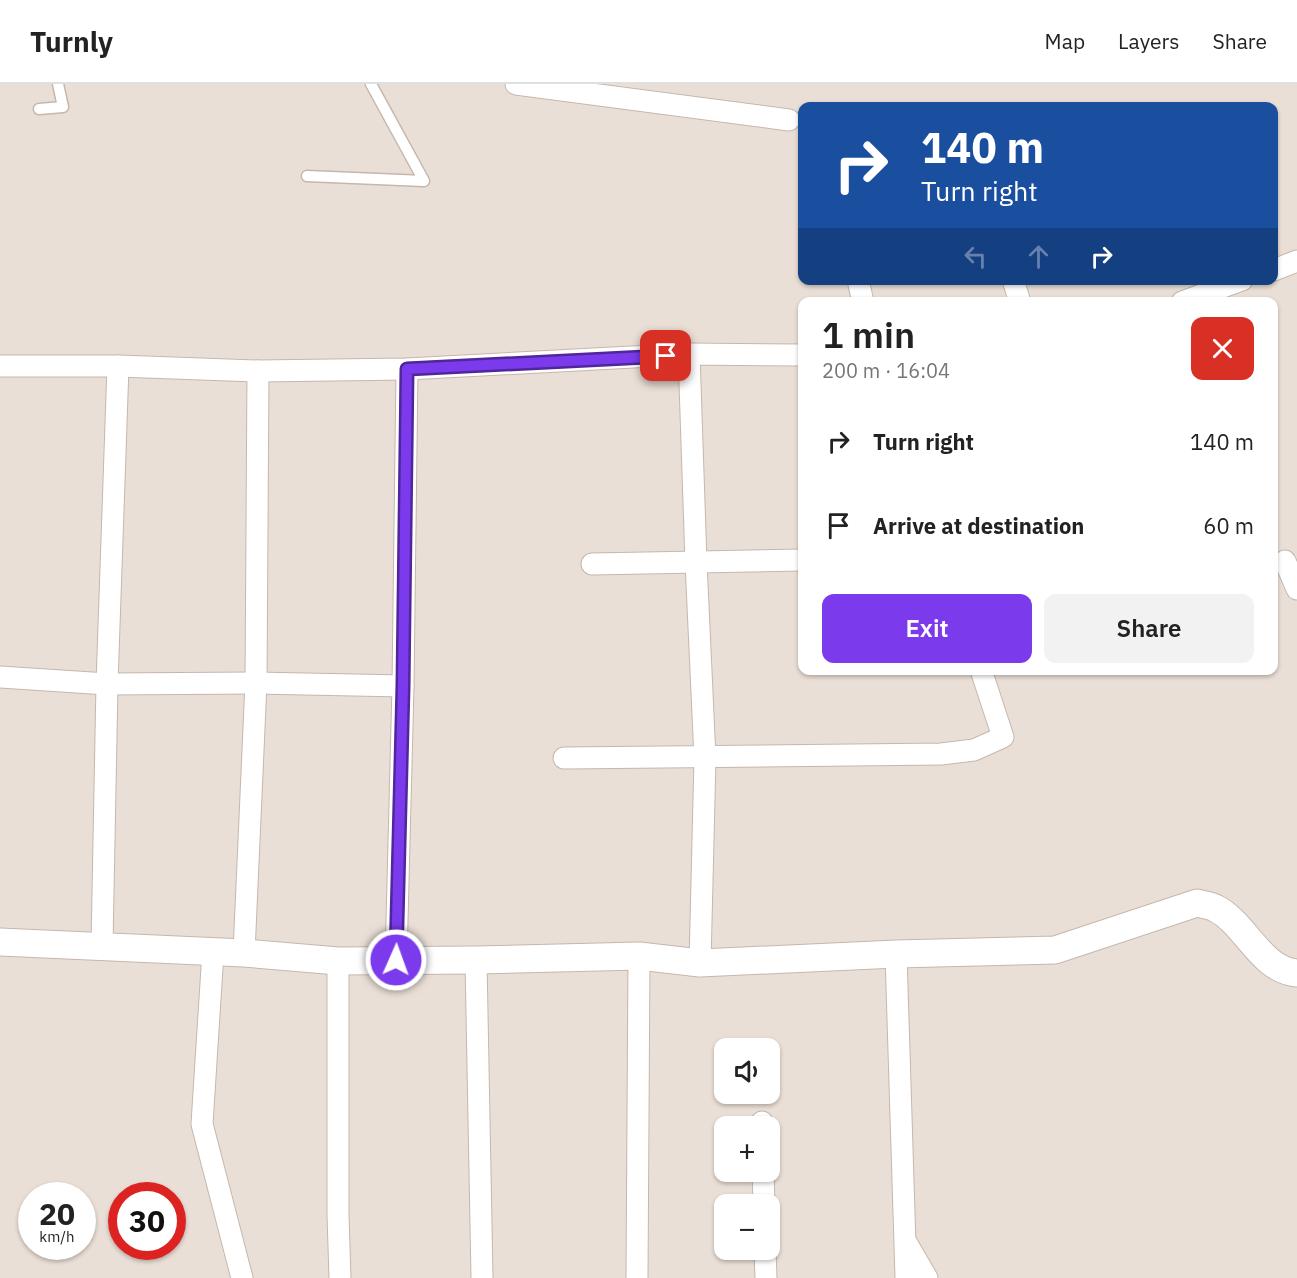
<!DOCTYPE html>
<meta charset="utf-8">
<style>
:root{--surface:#fff;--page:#f2f2f2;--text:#222;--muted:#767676;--line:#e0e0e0;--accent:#7c3aed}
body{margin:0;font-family:"IBM Plex Sans",sans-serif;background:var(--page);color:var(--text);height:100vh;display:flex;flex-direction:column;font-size:22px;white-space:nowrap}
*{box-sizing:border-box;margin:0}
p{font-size:20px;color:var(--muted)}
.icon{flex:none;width:33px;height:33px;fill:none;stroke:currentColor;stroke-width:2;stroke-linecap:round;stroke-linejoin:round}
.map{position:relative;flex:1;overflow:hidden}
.side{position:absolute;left:798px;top:213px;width:480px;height:378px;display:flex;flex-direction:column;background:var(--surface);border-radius:12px;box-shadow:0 2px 4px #0004}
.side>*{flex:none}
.guide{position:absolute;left:798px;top:18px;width:480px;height:183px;border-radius:12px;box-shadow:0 2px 4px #0004;background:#1a4fa0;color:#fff;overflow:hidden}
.controls{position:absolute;left:714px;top:954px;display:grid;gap:12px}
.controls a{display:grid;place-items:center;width:66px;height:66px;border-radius:12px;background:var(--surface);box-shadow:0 2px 4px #0004;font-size:30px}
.speed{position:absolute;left:18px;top:1098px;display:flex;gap:12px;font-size:30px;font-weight:700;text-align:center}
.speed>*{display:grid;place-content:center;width:78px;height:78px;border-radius:50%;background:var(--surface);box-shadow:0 2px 4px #0004;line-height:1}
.speed small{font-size:15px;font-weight:400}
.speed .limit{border:9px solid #d22;background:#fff;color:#111}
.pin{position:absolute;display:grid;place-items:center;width:51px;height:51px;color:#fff;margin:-26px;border-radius:12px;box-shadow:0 3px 9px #0006}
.me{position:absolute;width:66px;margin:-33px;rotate:2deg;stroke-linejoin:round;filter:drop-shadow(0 0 4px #0008)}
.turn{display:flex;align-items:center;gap:21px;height:126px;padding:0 24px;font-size:27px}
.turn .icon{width:78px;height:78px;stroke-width:2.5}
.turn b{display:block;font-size:42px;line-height:51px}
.lanes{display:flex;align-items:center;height:57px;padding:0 24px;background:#0003;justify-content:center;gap:30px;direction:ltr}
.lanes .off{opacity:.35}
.round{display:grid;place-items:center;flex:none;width:63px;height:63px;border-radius:12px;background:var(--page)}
.head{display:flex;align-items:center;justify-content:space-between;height:102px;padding:0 24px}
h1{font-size:36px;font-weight:600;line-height:45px}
.primary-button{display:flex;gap:12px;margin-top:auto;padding:12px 24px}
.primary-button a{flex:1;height:69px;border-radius:12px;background:var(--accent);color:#fff;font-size:24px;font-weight:600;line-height:69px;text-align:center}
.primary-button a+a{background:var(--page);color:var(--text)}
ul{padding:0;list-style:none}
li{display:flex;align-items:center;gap:18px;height:84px;padding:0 24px}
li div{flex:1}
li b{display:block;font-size:22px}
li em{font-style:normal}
header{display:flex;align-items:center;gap:36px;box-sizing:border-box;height:84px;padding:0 30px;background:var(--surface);border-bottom:2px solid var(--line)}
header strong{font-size:28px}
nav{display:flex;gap:33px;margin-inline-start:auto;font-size:21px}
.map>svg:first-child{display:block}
.residential{fill:#eadfd6;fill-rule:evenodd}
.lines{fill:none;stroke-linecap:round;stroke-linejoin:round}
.service-casing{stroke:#c5b7ad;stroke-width:13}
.minor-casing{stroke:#c5b7ad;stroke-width:23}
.tertiary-casing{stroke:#c5b7ad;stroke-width:29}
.service{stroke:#fff;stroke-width:10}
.minor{stroke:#fff;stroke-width:21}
.tertiary{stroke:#fff;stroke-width:27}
.route-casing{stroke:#51269a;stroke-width:15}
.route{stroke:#7c3aed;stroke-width:10}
</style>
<header>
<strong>Turnly</strong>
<nav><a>Map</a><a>Layers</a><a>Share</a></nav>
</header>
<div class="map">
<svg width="1297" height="1194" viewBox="0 0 1297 1194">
<rect width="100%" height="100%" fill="#f5eee8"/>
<path class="residential" d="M0 0H1297V1194H0ZM802 22H1274V196H802ZM802 218H1274V586H802ZM724 964H770V1010H724ZM724 1042H770V1088H724ZM32 1112H82V1162H32ZM122 1112H172V1162H122ZM724 1120H770V1166H724Z"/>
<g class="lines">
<defs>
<g id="service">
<polyline points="39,25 63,23 58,0"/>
<polyline points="307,92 424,97 371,0"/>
</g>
<g id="minor">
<polyline points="516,0 789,36"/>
<polyline points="1274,186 1297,177"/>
<polyline points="858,196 863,218"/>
<polyline points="1013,196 1020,218"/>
<polyline points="1182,218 1242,196"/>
<polyline points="689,270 696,478 705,674 700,879"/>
<polyline points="0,282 118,282 258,287 407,285 689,270 802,271"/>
<polyline points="1285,477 1297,505"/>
<polyline points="592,480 802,476"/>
<polyline points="0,593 107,600 256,599 403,602"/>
<polyline points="564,674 941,670 974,666 1003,653 981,586"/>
<polyline points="102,861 107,600 118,282"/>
<polyline points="213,868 202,1040 242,1194"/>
<polyline points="244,869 256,599 258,287"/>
<polyline points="896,870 906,1194"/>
<polyline points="396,876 403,602 407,285"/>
<polyline points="476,876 482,1194"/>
<polyline points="338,877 338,1131 340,1194"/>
<polyline points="762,1038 762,1042"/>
<polyline points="763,1088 764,1120"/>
<polyline points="906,1158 927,1194"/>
<polyline points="765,1166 766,1194"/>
<polyline points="637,1194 639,872"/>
</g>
<path id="tertiary" d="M0 858 244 869 338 877 476 876 639 872 700 879 896 870 1055 866 1197 819C1203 821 1210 821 1215 824 1246 839 1260 886 1297 889"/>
</defs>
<use href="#service" class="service-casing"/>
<use href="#minor" class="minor-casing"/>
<use href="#tertiary" class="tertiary-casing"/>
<use href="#service" class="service"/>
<use href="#minor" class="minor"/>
<use href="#tertiary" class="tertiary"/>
</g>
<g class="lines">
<defs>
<polyline id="route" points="396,876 403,602 407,285 666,272"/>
</defs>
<use href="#route" class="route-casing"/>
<use href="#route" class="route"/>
</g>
</svg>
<div class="controls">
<a><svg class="icon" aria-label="sound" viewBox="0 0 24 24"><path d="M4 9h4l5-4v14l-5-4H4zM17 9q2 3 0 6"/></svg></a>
<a>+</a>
<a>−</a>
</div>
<div class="speed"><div>20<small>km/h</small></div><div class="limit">30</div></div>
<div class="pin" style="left:666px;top:272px;background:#d93025"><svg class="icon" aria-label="arrive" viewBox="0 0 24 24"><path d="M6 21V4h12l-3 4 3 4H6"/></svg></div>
<svg class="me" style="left:396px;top:876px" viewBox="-20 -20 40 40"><circle r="17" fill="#7c3aed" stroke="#fff" stroke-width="3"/><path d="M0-11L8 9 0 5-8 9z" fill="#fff"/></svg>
<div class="guide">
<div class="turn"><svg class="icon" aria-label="right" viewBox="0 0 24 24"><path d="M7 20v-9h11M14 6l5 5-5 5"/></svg><div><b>140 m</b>Turn right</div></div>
<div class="lanes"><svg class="icon off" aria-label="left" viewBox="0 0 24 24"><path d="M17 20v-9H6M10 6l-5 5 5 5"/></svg><svg class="icon off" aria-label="ahead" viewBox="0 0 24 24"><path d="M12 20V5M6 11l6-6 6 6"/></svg><svg class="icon" aria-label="right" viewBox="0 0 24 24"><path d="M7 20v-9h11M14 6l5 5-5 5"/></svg></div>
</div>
<section class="side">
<div class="head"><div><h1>1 min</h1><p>200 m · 16:04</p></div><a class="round" style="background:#d93025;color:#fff"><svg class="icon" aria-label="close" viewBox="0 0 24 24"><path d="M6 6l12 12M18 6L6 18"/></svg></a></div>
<ul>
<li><svg class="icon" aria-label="right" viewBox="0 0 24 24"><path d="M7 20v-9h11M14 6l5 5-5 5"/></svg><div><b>Turn right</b></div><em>140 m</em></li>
<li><svg class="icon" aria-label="arrive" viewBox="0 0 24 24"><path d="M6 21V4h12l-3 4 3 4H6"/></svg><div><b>Arrive at destination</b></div><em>60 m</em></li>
</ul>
<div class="primary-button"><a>Exit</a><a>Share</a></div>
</section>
</div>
